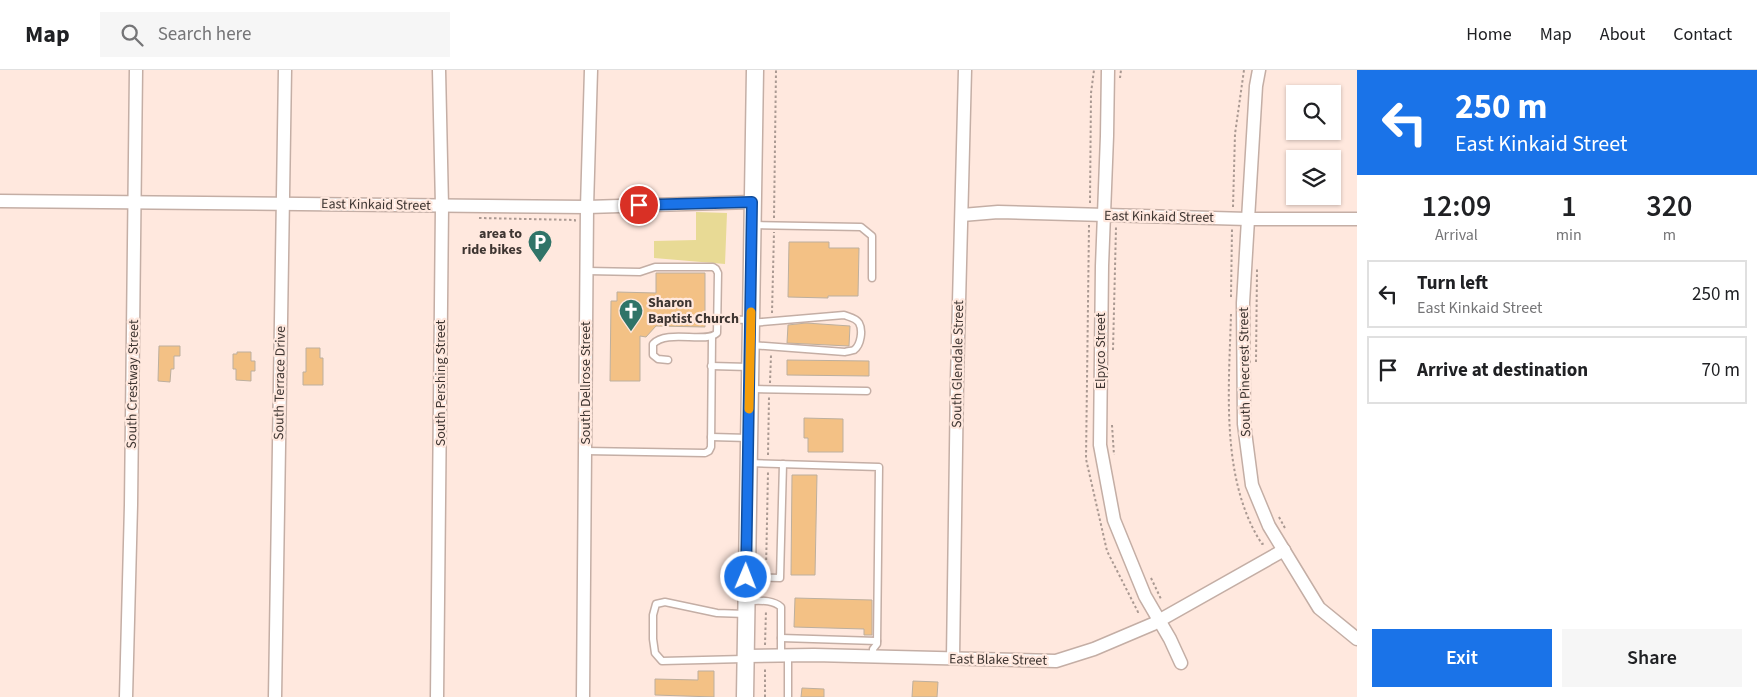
<!DOCTYPE html>
<style>
:root{--surface:#fff;--page:#f6f6f6;--text:#202124;--muted:#757577;--line:#e0e0e0;--accent:#1a73e8}
body{margin:0;font-family:"Source Sans 3",sans-serif;background:var(--page);color:var(--text);height:100vh;display:flex;flex-direction:column;font-size:19px;white-space:nowrap}
*{box-sizing:border-box;margin:0}
p{font-size:16px;color:var(--muted)}
.icon{flex:none;width:28px;height:28px;fill:none;stroke:currentColor;stroke-width:2;stroke-linecap:round;stroke-linejoin:round}
.map{position:relative;flex:1;overflow:hidden}
.panel{display:flex;flex-direction:column;background:var(--surface);width:400px}
.panel>*{flex:none}
.guide{background:#1a73e8;color:#fff;overflow:hidden}
.buttons{position:absolute;left:1286px;top:15px;display:grid;gap:10px}
.buttons a{display:grid;place-items:center;width:55px;height:55px;border-radius:0px;background:var(--surface);box-shadow:0 1px 4px #0004;font-size:25px}
.pin{position:absolute;display:grid;place-items:center;width:42px;height:42px;color:#fff;margin:-21px;border:2px solid #fff;border-radius:50%;box-shadow:0 1px 5px #0007}
.me{position:absolute;width:55px;margin:-28px;rotate:1deg;stroke-linejoin:round;filter:drop-shadow(0 0 4px #0008)}
.turn{display:flex;align-items:center;gap:18px;height:105px;padding:0 15px;font-size:22px}
.turn .icon{width:65px;height:65px;stroke-width:2.5}
.turn b{display:block;font-size:35px;line-height:42px}
.eta{display:flex;justify-content:space-evenly;align-items:center;height:85px;text-align:center}
.eta b{font-size:30px;font-weight:600;line-height:35px}
.primary-button{display:flex;gap:10px;margin-top:auto;padding:10px 15px}
.primary-button a{flex:1;height:58px;border-radius:0px;background:var(--accent);color:#fff;font-size:20px;font-weight:600;line-height:58px;text-align:center}
.primary-button a+a{background:var(--page);color:var(--text)}
ul{padding:0;list-style:none}
li{display:flex;align-items:center;gap:15px;height:68px;margin:0 10px 8px;padding:0 5px;border:2px solid var(--line);border-radius:0px}
li div{flex:1}
li b{display:block;font-size:19px}
li em{font-style:normal}
header{display:flex;align-items:center;gap:30px;box-sizing:border-box;height:70px;padding:0 25px;background:var(--surface);border-bottom:1px solid var(--line)}
header strong{font-size:24px}
nav{display:flex;gap:28px;margin-inline-start:auto;font-size:18px}
.search{width:350px;height:45px;background:var(--page);display:flex;align-items:center;gap:12px;box-sizing:border-box;padding:0 18px;border-radius:0px;color:var(--muted);font-size:19px}
main{display:flex;flex:1;min-height:0}
.map>svg:first-child{display:block}
.green{fill:#e8da95}
.building{fill:#f3c185;stroke:#bdaf9e}
.lines{fill:none;stroke-linecap:round;stroke-linejoin:round}
.service-casing{stroke:#c4aea5;stroke-width:9}
.minor-casing{stroke:#c4aea5;stroke-width:15}
.secondary-casing{stroke:#c4aea5;stroke-width:19}
.path{stroke:#aa9992;stroke-width:2;stroke-dasharray:2.5 2.5;stroke-linecap:butt}
.service{stroke:#fff;stroke-width:6}
.minor{stroke:#fff;stroke-width:12}
.secondary{stroke:#fff;stroke-width:16}
.route-casing{stroke:#114b97;stroke-width:12}
.route{stroke:#1a73e8;stroke-width:9}
.slow{stroke:#f59e0b;stroke-width:9}
.labels{text-anchor:middle;dominant-baseline:central;stroke-width:4.5;stroke-linejoin:round;paint-order:stroke}
.street-label{font-size:14px;fill:#3e3531;stroke:#ffe8de}
.poi-label{font-size:14px;font-weight:bold;fill:#3e3531;stroke:#ffe8de;text-anchor:end}
</style>
<header>
<strong>Map</strong>
<div class="search"><svg class="icon" aria-label="search" viewBox="0 0 24 24"><circle cx="10" cy="10" r="6"/><path d="M15 15l6 6"/></svg>Search here</div>
<nav><a>Home</a><a>Map</a><a>About</a><a>Contact</a></nav>
</header>
<main>
<div class="map">
<svg width="1357" height="627" viewBox="0 0 1357 627">
<rect width="100%" height="100%" fill="#ffe8de"/>
<polygon class="green" points="696,142 727,143 725,194 654,188 654,171 696,170"/>
<g class="building">
<polygon points="789,172 829,172 829,178 859,178 858,226 828,226 828,228 788,227"/>
<polygon points="656,203 705,203 705,257 656,256 646,267 640,266 640,311 610,311 611,231 617,231 617,222 656,223"/>
<polygon points="806,253 850,256 849,276 787,273 788,255"/>
<polygon points="159,276 180,276 180,286 174,286 174,299 171,299 170,312 158,311"/>
<polygon points="306,278 320,278 320,288 323,288 323,315 303,315 303,302 306,302"/>
<polygon points="237,282 251,282 251,291 255,291 255,301 251,301 251,311 236,310 236,299 233,299 233,284 237,284"/>
<polygon points="787,290 869,291 869,306 787,305"/>
<polygon points="804,348 843,349 843,382 808,382 808,368 804,368"/>
<polygon points="792,405 817,405 815,505 791,505"/>
<polygon points="795,528 872,530 872,565 864,565 864,559 794,557"/>
<polygon points="698,601 714,601 714,627 655,625 655,609 698,610"/>
<polygon points="913,611 938,612 937,627 912,627"/>
<polygon points="802,618 824,619 824,627 801,627"/>
</g>
<g class="lines">
<defs>
<g id="service">
<polyline points="753,155 861,157 872,166 872,208"/>
<path d="M587 201 640 202 655 197H713L716 199 718 203 717 263C706 274 667 259 653 274V285L658 289 668 290"/>
<polyline points="718,249 749,250"/>
<path d="M751 253 844 245C849 247 856 248 859 253 863 260 861 275 854 280 851 281 848 281 845 282L751 275"/>
<polyline points="711,296 749,297"/>
<polyline points="751,319 867,321"/>
<polyline points="711,367 749,368"/>
<polyline points="585,381 705,383 709,381 711,377 712,267"/>
<polyline points="749,393 879,397 877,574 873,579 873,587"/>
<polyline points="748,507 780,508 783,394"/>
<path d="M747 531C759 531 772 529 781 537V585"/>
<polyline points="781,568 877,571"/>
<polyline points="744,589 662,591 655,583 653,569 653,545 656,534 665,532 717,543 746,544"/>
<polyline points="788,627 788,585"/>
</g>
<g id="minor">
<polyline points="1108,0 1107,66 1102,196 1100,375 1114,450 1145,526 1170,569 1181,593"/>
<polyline points="1259,0 1256,16 1243,233 1244,354 1252,415 1269,456 1319,538 1357,569"/>
<polyline points="0,131 587,137 752,132"/>
<polyline points="962,145 998,142 1248,149 1357,149"/>
<polyline points="745,586 814,585 1056,591 1094,579 1153,554 1284,480"/>
<polyline points="953,588 957,310 965,0"/>
<polyline points="126,627 131,435 136,0"/>
<polyline points="275,627 285,0"/>
<polyline points="437,627 442,136 439,0"/>
<polyline points="583,627 587,137 591,0"/>
</g>
<polyline id="secondary" points="745,627 755,0"/>
</defs>
<use href="#service" class="service-casing"/>
<use href="#minor" class="minor-casing"/>
<use href="#secondary" class="secondary-casing"/>
<g class="path">
<polyline points="1120,8 1121,0"/>
<polyline points="1090,133 1091,23 1094,0"/>
<polyline points="1233,137 1235,64 1244,0"/>
<polyline points="479,148 575,150 575,152"/>
<polyline points="774,148 776,0"/>
<polyline points="1089,155 1086,389 1107,481 1138,542 1140,541"/>
<polyline points="1231,227 1232,159"/>
<polyline points="772,243 774,162"/>
<path d="M1231 244C1229 318 1220 410 1262 474L1266 473"/>
<polyline points="1113,280 1116,157"/>
<polyline points="1256,292 1257,199"/>
<polyline points="770,313 771,285"/>
<polyline points="1112,355 1114,385"/>
<polyline points="768,385 769,327"/>
<polyline points="1279,447 1286,460"/>
<polyline points="766,500 768,402"/>
<polyline points="1151,508 1161,529 1160,530"/>
<polyline points="765,575 766,540"/>
<polyline points="765,627 765,597"/>
</g>
<use href="#service" class="service"/>
<use href="#minor" class="minor"/>
<use href="#secondary" class="secondary"/>
</g>
<g class="lines">
<defs>
<polyline id="route" points="639,135 752,132 746,507"/>
</defs>
<use href="#route" class="route-casing"/>
<use href="#route" class="route"/>
<polyline class="slow" points="749,339 751,242"/>
</g>
<defs>
<symbol id="parking-pin" viewBox="-11 -11 22 30"><path d="M0 17L-7.5 6A9.5 9.5 0 1 1 7.5 6Z" fill="#307468" stroke="#ffe8de"/><path d="M-3.5-5.5H1a3.5 3.5 0 0 1 0 7H-1V5.5H-3.5ZM-1-3.4V-.6H.8a1.4 1.4 0 0 0 0-2.8Z" fill="#fff"/></symbol>
<symbol id="church-pin" viewBox="-11 -11 22 30"><path d="M0 17L-7.5 6A9.5 9.5 0 1 1 7.5 6Z" fill="#307468" stroke="#ffe8de"/><path d="M-1.2-6h2.4v3.5h3.3v2.4h-3.3V6h-2.4V-.1h-3.3v-2.4h3.3Z" fill="#fff"/></symbol>
</defs>
<g fill-rule="evenodd">
<use href="#parking-pin" x="526" y="158" width="28" height="38"/>
<use href="#church-pin" x="617" y="227" width="28" height="38"/>
</g>
<g class="labels">
<g class="street-label">
<text transform="translate(376 135) rotate(1)">East Kinkaid Street</text>
<text transform="translate(1159 147) rotate(1)">East Kinkaid Street</text>
<text transform="translate(1101 281) rotate(-90)">Elpyco Street</text>
<text transform="translate(958 294) rotate(-89)">South Glendale Street</text>
<text transform="translate(1245 302) rotate(-91)">South Pinecrest Street</text>
<text transform="translate(280 313) rotate(-89)">South Terrace Drive</text>
<text transform="translate(441 313) rotate(-90)">South Pershing Street</text>
<text transform="translate(586 313) rotate(-90)">South Dellrose Street</text>
<text transform="translate(133 314) rotate(-89)">South Crestway Street</text>
<text transform="translate(998 590) rotate(1)">East Blake Street</text>
</g>
<g class="poi-label">
<text x="522" y="164">area to<tspan x="522" dy="16">ride bikes</tspan></text>
<text x="648" y="233" text-anchor="start">Sharon<tspan x="648" dy="16">Baptist Church</tspan></text>
</g>
</g>
</svg>
<div class="buttons">
<a><svg class="icon" aria-label="search" viewBox="0 0 24 24"><circle cx="10" cy="10" r="6"/><path d="M15 15l6 6"/></svg></a>
<a><svg class="icon" aria-label="layers" viewBox="0 0 24 24"><path d="M12 4l9 5-9 5-9-5zM3 14l9 5 9-5"/></svg></a>
</div>
<div class="pin" style="left:639px;top:135px;background:#d93025"><svg class="icon" aria-label="arrive" viewBox="0 0 24 24"><path d="M6 21V4h12l-3 4 3 4H6"/></svg></div>
<svg class="me" style="left:746px;top:507px" viewBox="-20 -20 40 40"><circle r="17" fill="#1a73e8" stroke="#fff" stroke-width="3"/><path d="M0-11L8 9 0 5-8 9z" fill="#fff"/></svg>
</div>
<section class="panel">
<div class="guide">
<div class="turn"><svg class="icon" aria-label="left" viewBox="0 0 24 24"><path d="M17 20v-9H6M10 6l-5 5 5 5"/></svg><div><b>250 m</b>East Kinkaid Street</div></div>
</div>
<div class="eta">
<div><b>12:09</b><p>Arrival</p></div>
<div><b>1</b><p>min</p></div>
<div><b>320</b><p>m</p></div>
</div>
<ul>
<li><svg class="icon" aria-label="left" viewBox="0 0 24 24"><path d="M17 20v-9H6M10 6l-5 5 5 5"/></svg><div><b>Turn left</b><p>East Kinkaid Street</p></div><em>250 m</em></li>
<li><svg class="icon" aria-label="arrive" viewBox="0 0 24 24"><path d="M6 21V4h12l-3 4 3 4H6"/></svg><div><b>Arrive at destination</b></div><em>70 m</em></li>
</ul>
<div class="primary-button"><a>Exit</a><a>Share</a></div>
</section>
</main>
